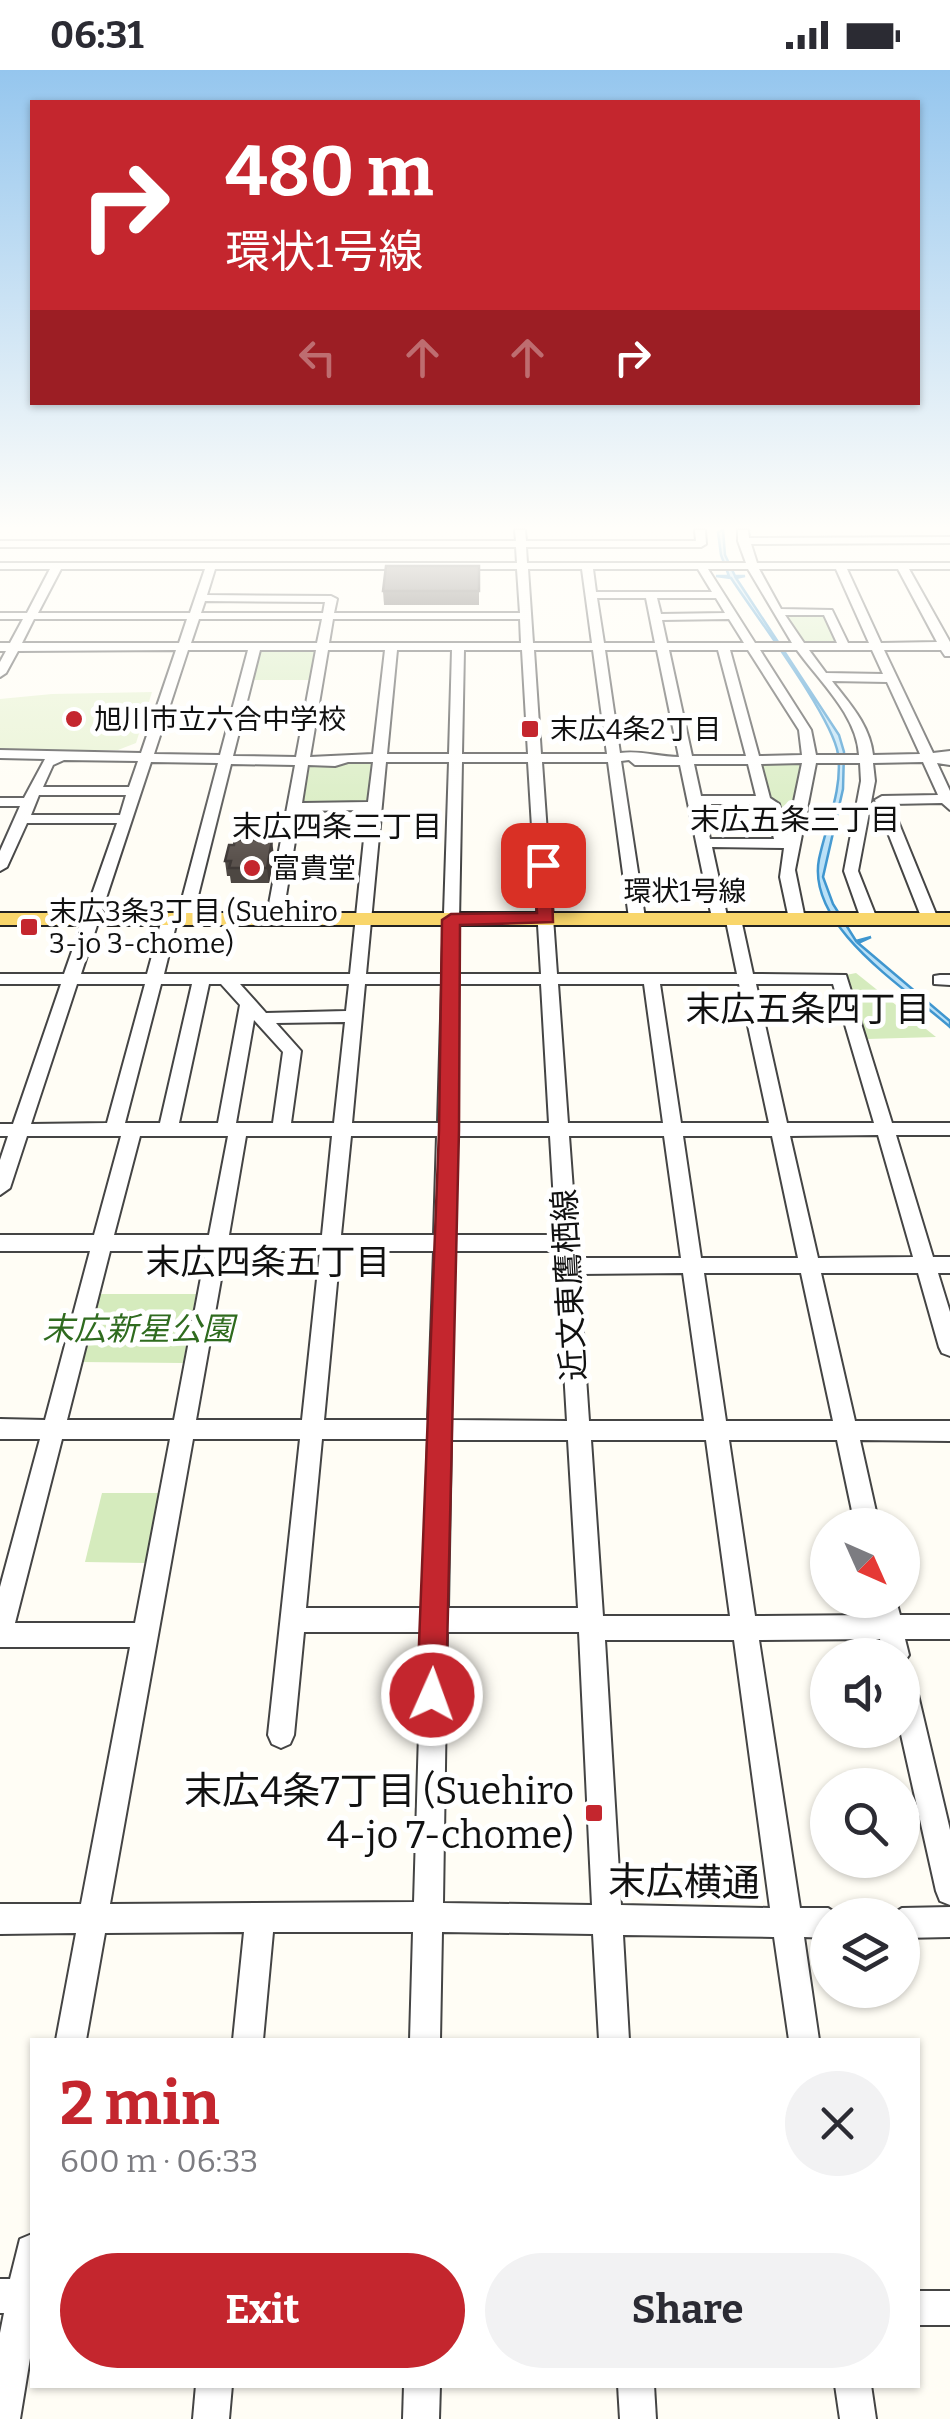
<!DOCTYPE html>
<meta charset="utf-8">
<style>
:root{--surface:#fff;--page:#f2f2f3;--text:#2b2b33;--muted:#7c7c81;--accent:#c4262e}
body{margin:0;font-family:Bitter,"Noto Sans JP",serif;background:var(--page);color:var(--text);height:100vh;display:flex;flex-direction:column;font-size:38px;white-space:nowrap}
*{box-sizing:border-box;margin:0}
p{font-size:32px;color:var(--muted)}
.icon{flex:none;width:55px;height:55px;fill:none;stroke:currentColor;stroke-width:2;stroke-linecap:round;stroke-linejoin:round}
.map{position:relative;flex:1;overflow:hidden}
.sheet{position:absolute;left:30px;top:1968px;width:890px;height:350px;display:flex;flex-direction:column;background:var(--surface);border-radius:0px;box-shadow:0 2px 8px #0004}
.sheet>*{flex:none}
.hud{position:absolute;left:30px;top:30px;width:890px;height:305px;border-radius:0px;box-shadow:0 2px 8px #0004;background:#c4262e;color:#fff;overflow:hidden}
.needle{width:65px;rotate:135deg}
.tools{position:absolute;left:810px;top:1438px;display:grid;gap:20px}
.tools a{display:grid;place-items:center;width:110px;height:110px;border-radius:50%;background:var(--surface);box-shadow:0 2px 8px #0004;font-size:50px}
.pin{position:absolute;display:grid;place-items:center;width:85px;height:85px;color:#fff;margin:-42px;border-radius:20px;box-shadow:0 5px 15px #0006}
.me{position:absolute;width:110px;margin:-55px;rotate:2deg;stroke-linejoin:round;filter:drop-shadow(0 0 8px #0008)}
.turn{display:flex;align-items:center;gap:35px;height:210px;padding:0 30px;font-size:45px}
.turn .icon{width:130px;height:130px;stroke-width:2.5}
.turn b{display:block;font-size:70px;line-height:85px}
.lanes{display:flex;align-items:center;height:95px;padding:0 30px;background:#0003;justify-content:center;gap:50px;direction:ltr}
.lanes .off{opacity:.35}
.round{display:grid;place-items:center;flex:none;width:105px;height:105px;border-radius:52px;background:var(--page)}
.overview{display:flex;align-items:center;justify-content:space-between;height:170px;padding:0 30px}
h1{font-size:60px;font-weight:700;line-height:75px;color:var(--accent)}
.button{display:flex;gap:20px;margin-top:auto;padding:20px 30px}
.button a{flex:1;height:115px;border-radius:60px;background:var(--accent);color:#fff;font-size:40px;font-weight:700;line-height:115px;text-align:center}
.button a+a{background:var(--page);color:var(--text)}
.status{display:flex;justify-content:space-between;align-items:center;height:70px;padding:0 50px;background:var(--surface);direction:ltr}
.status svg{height:28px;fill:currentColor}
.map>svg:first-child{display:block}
.green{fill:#d5ebbd}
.pitch{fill:#e6f2cf}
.water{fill:#b9e0f7;stroke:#3f96cf;stroke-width:2.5}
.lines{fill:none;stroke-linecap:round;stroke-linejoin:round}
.minor-casing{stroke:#444;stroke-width:4}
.major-casing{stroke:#222;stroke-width:4}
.minor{fill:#fff;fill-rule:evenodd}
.major{fill:#f9d66b;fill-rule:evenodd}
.wall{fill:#4d4742}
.shaded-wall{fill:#3f3936}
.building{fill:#5a524d;stroke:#3f3936;stroke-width:2.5}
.route{fill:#c4262e;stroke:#7f191e;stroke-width:2.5}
.poi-dot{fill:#c4262e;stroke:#fff;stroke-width:4}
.labels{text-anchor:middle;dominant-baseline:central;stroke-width:10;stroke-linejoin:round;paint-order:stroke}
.far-poi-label{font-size:28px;fill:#111;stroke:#fff;text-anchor:start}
.far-street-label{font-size:28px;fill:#111;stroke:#fff}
.far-neighbourhood-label{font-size:30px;fill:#111;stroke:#fff}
.street-label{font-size:32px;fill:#111;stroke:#fff}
.park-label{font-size:32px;font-style:italic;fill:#2f6b1f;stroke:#fff}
.neighbourhood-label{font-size:35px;fill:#111;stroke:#fff}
.near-poi-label{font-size:38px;fill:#111;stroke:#fff;text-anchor:end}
.near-street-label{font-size:38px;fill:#111;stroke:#fff}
</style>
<div class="status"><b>06:31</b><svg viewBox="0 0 49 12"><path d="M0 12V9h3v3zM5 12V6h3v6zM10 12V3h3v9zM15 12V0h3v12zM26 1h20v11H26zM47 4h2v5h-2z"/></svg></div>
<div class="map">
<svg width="950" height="2349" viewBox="0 0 950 2349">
<rect width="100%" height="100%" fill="#fffdf5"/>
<g class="green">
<polygon points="824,544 838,573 803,571 785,545"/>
<polygon points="258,579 316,579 310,610 250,610"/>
<polygon points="310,694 373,694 368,735 303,735"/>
<polygon points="758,694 807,694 790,770 785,770 766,725"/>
<polygon points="856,903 936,967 867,969 846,905"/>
<polygon points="98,1224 196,1224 183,1293 80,1292"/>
<polygon points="102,1423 160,1423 146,1493 85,1492"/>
</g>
<polygon class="pitch" points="152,622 136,673 118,680 0,681 0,629 52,624"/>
<path class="water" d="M723 460 725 485 735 506H745L736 508 839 665 844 682 843 719 823 807 833 834 856 871 871 867 858 873 950 951V957C906 918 806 857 819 789 826 755 843 720 838 684 832 646 755 545 731 508L716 506H729L721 485 718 462Z"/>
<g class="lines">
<defs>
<g id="minor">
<path d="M515 460H525L526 471H696L695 460H705L706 474 701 477H526L527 493H746L738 471V460H748L749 468 950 467V473L751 474 757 493H950V499H909L950 572V586H945L941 580H884L933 683 950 681V695L937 693 950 721V740L942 733 891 734 938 849 935 852H925L922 849 875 730 882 726 938 725 923 692 873 693 875 711 858 801 877 849 874 852H864L861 849 844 801 861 711 860 693H816L795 800 805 849 802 852H792L789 849 780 807 784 778 712 777 727 846 733 844 741 849 753 904 846 905 892 1053H950V1065H896L933 1187H950V1203H938L950 1242V1286L942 1283 939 1277 918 1203H821L855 1351H950V1371L860 1370 879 1455H855L837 1370H729L755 1546 875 1545 872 1530H896L900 1545H950V1569H905L909 1585 902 1595V1585H883L880 1569 759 1570 800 1838H828L839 1845H828V1868L804 1867 819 1970H789L774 1867 623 1865 629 1970H599L593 1864 442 1862 440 1970H410L413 1862H273L263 1970H233L244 1862 105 1863 86 1970H56L76 1863 0 1864V1834H81L130 1577H0V1517L40 1369H0V1349L45 1350 90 1181H0V1165H94L121 1066H27L10 1118 0 1125V1090L8 1066H0V1054H13L61 914H0V904H64L117 753H27L7 797 0 801V781L20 736H0V728H24L45 689 0 688V680L141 683 176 580 18 581 6 603 0 607V592L6 581H0V573H10L23 549H0V543H27L50 499H0V493H517L516 477H0V471H516ZM61 499H205L190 543H38ZM215 499H517L520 543H334L337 529 331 526 207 525ZM528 499H582L592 573H533ZM593 499H698L712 522H596ZM708 499H748L792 573H755ZM759 499H836L869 573H848L832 540 781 539ZM847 499H898L937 572 881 573ZM597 528H646L655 573H604ZM657 528H716L725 543 661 544ZM205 531 325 532 323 543H201ZM785 545H824L837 573H804ZM34 549H187L179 573H22ZM199 549H322L317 573H191ZM333 549H520L521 573H329ZM729 549 744 573H667L662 550ZM188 580H248L220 685 154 684ZM260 580H316L296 687 233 686ZM328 580H385L373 684 310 687ZM397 580H452L449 684H387ZM464 580H522L528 684H462ZM534 580H593L607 684H541ZM605 580H657L679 687C658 687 641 680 620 683ZM669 580H718L746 686H692ZM730 580H748L799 660 802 685 759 686ZM760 580H797C819 611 857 645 859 685H816L811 660ZM809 580H872L883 604 826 603ZM832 611 887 612 920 684 873 685C870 655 849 633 832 611ZM64 690 138 691 129 717H43L53 695ZM629 690 635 695H680L712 848 720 853 726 851 737 904H557L542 692H608L629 848 637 853 645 848 621 691ZM151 692 218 693 177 848 170 844 162 849 147 904H81ZM348 692H373L368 732 302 733 308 695 335 696ZM386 692H449L442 904H366ZM462 692H528L541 904H458ZM802 693 787 765 779 734 770 728 761 694ZM231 694 295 695 266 850 268 853H280L282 850 300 741 367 740 350 904H164L177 851 184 855 192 850ZM694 694H748L756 726H701ZM39 725H126L120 745H31ZM703 734H762L766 736 774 769H710ZM77 914H145L107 1053 31 1054ZM161 914H192L160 1053H125ZM209 914H221L240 935 218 1053H179ZM240 914H349L346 941 266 943ZM365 914H442L438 1053H352ZM458 914H541L549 1053H456ZM558 914H644L663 1053H568ZM660 914H739L769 1053H681ZM756 914H833L874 1053H787ZM254 950 283 982 273 1053H236ZM345 952 334 1053H291L301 981 276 953ZM878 1065 913 1187 818 1188 790 1066ZM140 1066H228L209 1165H114ZM246 1066H332L322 1165H229ZM351 1066H437L434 1165H341ZM456 1066H550L556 1165H454ZM569 1066H664L681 1188H578ZM683 1066H772L798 1188H701ZM110 1181H206L174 1350H67ZM226 1181H320L302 1350H196ZM340 1181H434L428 1350H324ZM454 1181H557L567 1351 451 1350ZM683 1203 704 1351H589L579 1204ZM704 1203H801L833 1351H726ZM62 1369H170L135 1553H15ZM193 1369H300L268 1665 272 1674 281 1678 290 1674 294 1665 304 1562H422L414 1832 110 1834ZM322 1369H428L423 1538H306ZM451 1370H568L578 1538H448ZM591 1370H706L730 1546H603ZM447 1562H579L592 1835 443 1833ZM605 1570H734L770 1838 621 1835Z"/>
<polygon points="940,905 950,905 950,915 934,914 934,906"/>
<polygon points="902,1599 911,1603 915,1612 950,1760 950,1835 940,1831 936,1821 900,1660 902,1660"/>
<polygon points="950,1837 950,1867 902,1868 902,1845 891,1845 902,1838"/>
<polygon points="32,2164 32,2276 20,2349 0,2349 0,2263 4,2243 0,2243 0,2209 10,2209 20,2169"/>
<rect x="918" y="2221" width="32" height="34"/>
<polygon points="196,2315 232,2315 229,2349 193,2349"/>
<polygon points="404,2315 440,2315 439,2349 403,2349"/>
<polygon points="618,2315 654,2315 656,2349 620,2349"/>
<polygon points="835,2315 871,2315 876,2349 840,2349"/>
</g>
<rect id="major" x="0" y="843" width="950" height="12"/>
</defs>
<use href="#minor" class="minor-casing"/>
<use href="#major" class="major-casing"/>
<use href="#minor" class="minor"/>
<use href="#major" class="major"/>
</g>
<g class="wall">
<polygon points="479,496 479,535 384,535 383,521"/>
<polygon points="274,786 269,813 231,813 230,806 227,806 225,791"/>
</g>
<polygon class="shaded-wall" points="272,770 274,786 269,813 267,798"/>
<g class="building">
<polygon points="386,496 479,496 479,521 383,521"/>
<polygon points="235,770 272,770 267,798 229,798 231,791 225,791 229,775 234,775"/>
</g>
<linearGradient id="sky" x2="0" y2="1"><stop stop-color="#95c6ee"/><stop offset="0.58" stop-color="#fffefa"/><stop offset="1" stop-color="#fffefa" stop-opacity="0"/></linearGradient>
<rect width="950" height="789" fill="url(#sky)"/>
<polygon class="route" points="543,790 551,795 553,852 460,855 459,1060 446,1625 442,1635 432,1639 421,1635 417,1625 439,1060 442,850 451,844 537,843 534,795"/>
<g class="poi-dot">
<circle cx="74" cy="649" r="10"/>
<rect x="520" y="649" width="20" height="20" rx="5"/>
<circle cx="252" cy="798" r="10"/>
<rect x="19" y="847" width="20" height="20" rx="5"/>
<rect x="584" y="1733" width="20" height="20" rx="5"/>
</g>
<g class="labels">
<g class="far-poi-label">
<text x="94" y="649">旭川市立六合中学校</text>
<text x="550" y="659">末広4条2丁目</text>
<text x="272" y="798">富貴堂</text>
<text x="49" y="841">末広3条3丁目 (Suehiro<tspan x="49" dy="32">3-jo 3-chome)</tspan></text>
</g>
<g class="far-street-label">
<text x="685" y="821">環状1号線</text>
</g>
<g class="far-neighbourhood-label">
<text x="795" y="750">末広五条三丁目</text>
<text x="337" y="757">末広四条三丁目</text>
</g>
<g class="street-label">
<text transform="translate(569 1215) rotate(-93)">近文東鷹栖線</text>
</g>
<g class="park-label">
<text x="138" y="1259">末広新星公園</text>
</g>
<g class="neighbourhood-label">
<text x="808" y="939">末広五条四丁目</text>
<text x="268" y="1192">末広四条五丁目</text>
</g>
<g class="near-poi-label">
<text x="574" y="1721">末広4条7丁目 (Suehiro<tspan x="574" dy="44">4-jo 7-chome)</tspan></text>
</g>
<g class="near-street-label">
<text transform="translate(684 1812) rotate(1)">末広横通</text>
</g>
</g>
</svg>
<div class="tools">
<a><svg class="needle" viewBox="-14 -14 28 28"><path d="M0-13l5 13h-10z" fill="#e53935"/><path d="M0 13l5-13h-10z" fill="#7c7c81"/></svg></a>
<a><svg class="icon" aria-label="sound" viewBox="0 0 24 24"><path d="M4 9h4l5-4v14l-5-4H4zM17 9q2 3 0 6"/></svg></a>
<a><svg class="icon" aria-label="search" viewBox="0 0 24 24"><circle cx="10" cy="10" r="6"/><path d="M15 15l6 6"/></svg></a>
<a><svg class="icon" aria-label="layers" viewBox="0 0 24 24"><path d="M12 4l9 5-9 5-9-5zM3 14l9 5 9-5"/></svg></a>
</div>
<div class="pin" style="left:543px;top:795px;background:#d93025"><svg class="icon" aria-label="arrive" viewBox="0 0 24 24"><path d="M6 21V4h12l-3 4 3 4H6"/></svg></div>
<svg class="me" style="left:432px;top:1625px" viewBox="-20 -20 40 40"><circle r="17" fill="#c4262e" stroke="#fff" stroke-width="3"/><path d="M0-11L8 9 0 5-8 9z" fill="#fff"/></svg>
<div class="hud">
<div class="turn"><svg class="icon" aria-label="right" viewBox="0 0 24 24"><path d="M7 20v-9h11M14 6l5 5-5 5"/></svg><div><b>480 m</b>環状1号線</div></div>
<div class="lanes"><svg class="icon off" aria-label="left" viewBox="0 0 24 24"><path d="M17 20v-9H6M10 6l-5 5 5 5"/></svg><svg class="icon off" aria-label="ahead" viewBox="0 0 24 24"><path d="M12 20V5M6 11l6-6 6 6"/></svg><svg class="icon off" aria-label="ahead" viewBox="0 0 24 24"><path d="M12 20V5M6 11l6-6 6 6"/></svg><svg class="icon" aria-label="right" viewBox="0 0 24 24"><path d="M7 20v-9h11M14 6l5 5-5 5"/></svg></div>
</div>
<section class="sheet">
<div class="overview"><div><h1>2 min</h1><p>600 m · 06:33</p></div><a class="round"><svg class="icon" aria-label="close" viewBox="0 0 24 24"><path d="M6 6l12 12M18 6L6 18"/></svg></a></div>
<div class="button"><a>Exit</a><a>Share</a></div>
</section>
</div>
